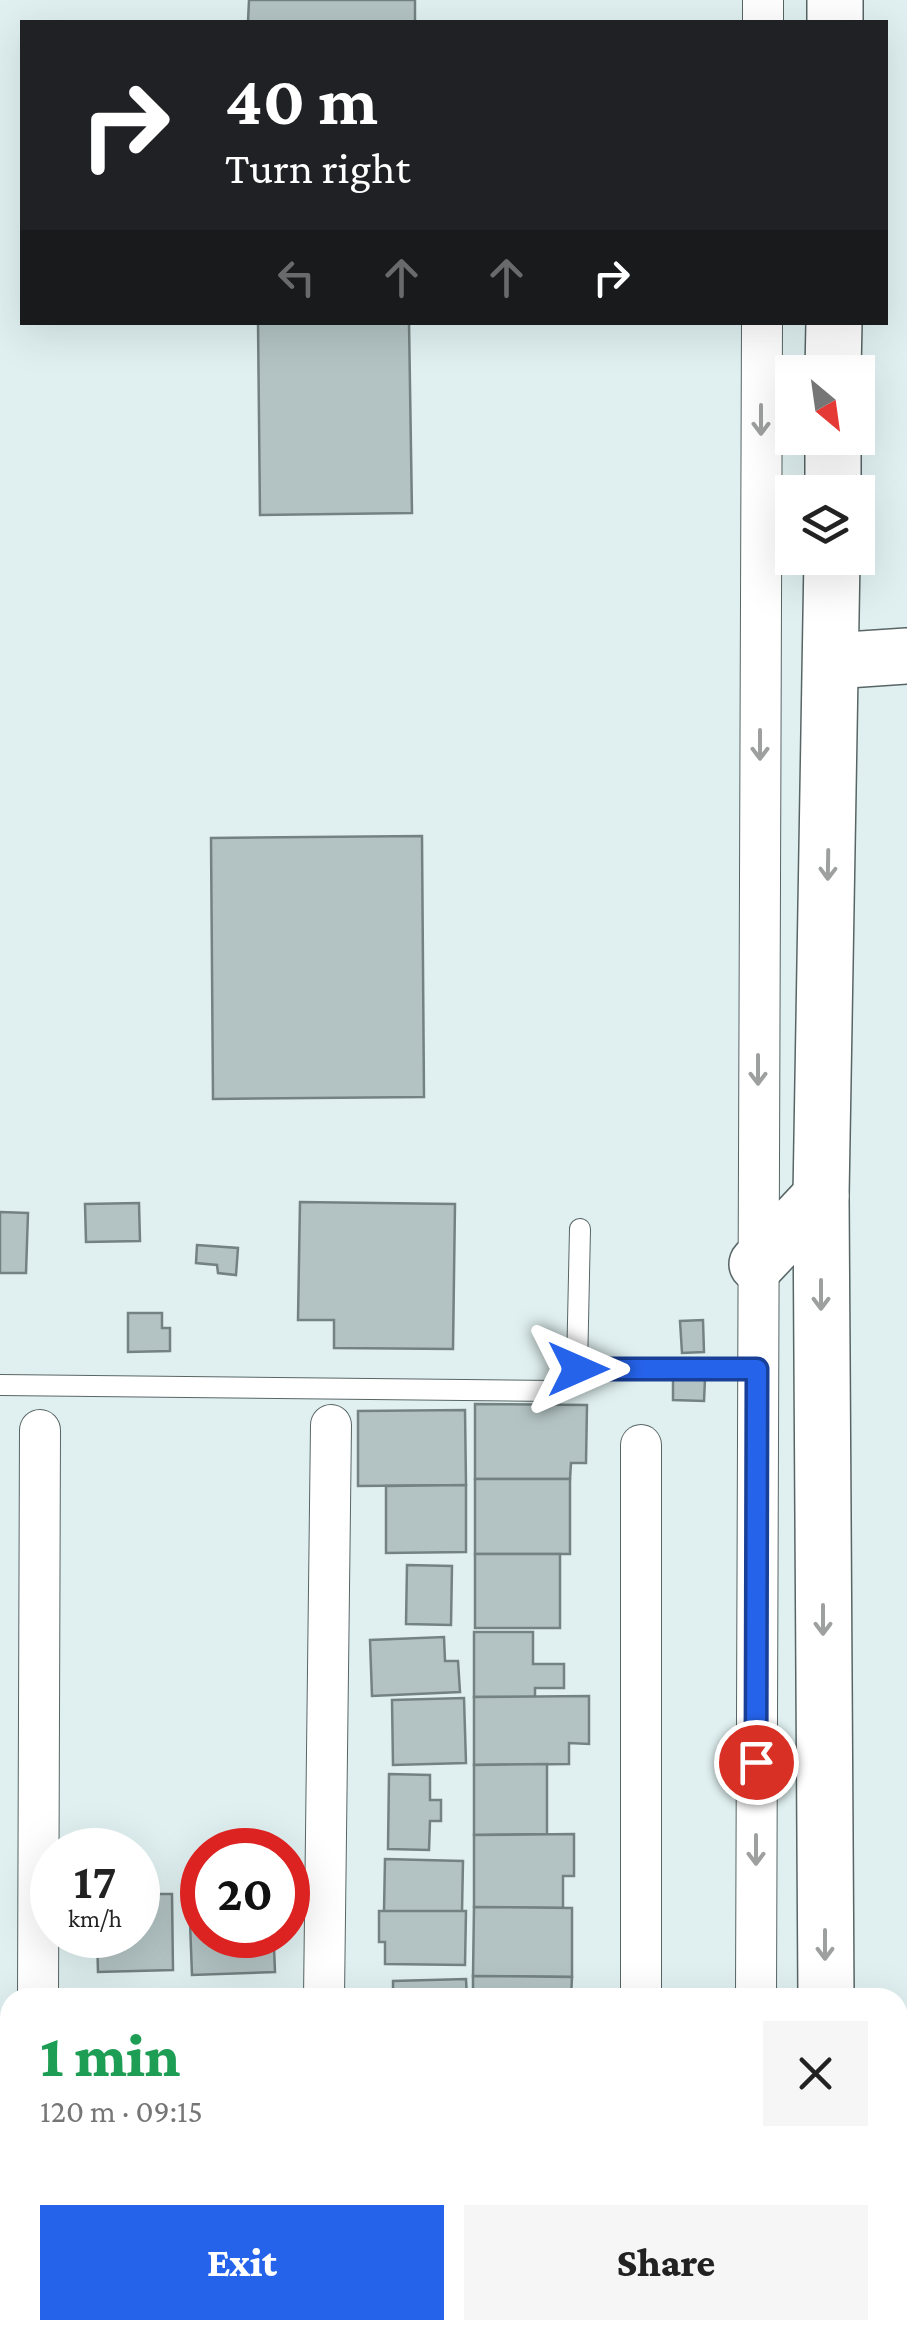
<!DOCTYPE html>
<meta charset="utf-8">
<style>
:root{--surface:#fff;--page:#f6f6f6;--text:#222;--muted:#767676;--accent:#2563eb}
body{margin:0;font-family:"Crimson Pro",serif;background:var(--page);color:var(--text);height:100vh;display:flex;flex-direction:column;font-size:38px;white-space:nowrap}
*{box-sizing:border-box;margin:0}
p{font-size:32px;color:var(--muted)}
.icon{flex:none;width:55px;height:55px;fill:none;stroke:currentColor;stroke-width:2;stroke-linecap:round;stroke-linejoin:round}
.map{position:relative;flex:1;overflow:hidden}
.side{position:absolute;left:0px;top:1988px;width:908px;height:352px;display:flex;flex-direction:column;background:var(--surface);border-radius:30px 30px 0 0;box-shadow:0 10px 40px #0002}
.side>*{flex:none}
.banner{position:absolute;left:20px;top:20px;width:868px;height:305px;border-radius:0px;box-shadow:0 10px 40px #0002;background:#202124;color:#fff;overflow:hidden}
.needle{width:65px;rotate:151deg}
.tools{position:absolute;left:775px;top:355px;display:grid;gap:20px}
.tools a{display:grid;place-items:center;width:100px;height:100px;border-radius:0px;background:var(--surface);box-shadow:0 10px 40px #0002;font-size:50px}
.speed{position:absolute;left:30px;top:1828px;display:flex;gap:20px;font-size:50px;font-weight:700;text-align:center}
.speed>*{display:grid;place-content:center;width:130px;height:130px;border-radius:50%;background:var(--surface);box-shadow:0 10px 40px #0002;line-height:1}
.speed small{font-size:25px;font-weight:400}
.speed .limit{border:15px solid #d22;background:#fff;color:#111}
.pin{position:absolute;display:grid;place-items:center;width:85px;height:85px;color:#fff;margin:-42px;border:5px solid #fff;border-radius:50%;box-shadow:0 2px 10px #0007}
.me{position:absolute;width:110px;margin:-55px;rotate:90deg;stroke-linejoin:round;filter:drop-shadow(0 0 8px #0008)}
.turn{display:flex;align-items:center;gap:35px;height:210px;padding:0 40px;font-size:45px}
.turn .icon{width:130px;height:130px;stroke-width:2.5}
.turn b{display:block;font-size:70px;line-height:85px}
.lanes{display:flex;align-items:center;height:95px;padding:0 40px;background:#0003;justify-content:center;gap:50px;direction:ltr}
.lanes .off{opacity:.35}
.round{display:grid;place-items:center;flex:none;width:105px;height:105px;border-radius:0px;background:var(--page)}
.headline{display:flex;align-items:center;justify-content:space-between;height:170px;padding:0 40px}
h1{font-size:60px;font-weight:800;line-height:75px;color:#1e9e55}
.action{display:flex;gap:20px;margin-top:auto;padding:20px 40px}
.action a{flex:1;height:115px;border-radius:0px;background:var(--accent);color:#fff;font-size:40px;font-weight:800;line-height:115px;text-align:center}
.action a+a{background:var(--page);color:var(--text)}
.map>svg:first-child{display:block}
.building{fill:#b3c3c3;stroke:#748282;stroke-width:2.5}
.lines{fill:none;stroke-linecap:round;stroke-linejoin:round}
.service-casing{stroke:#586565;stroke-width:22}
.minor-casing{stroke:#586565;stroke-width:42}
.secondary-casing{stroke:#586565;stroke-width:58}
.service{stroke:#fff;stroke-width:20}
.minor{stroke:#fff;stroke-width:40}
.secondary{stroke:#fff;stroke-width:55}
.oneway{stroke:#9ea0a0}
.route-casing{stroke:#184099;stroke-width:25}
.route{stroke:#2563eb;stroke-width:18}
</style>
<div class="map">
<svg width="907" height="2339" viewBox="0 0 907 2339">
<rect width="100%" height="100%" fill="#e0f0f0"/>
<g class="building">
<polygon points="249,0 415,0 415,22 248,22"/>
<polygon points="258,322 409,322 412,513 260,515"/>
<polygon points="422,836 424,1097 213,1099 211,838"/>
<polygon points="300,1202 455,1204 453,1349 334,1348 334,1320 298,1320"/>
<polygon points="139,1203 140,1241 86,1242 85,1204"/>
<polygon points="0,1212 28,1213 26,1273 0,1273"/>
<polygon points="197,1245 238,1248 236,1275 218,1273 217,1265 196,1263"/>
<polygon points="128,1313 162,1313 162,1328 170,1328 170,1351 128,1352"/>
<polygon points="703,1320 704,1352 682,1353 680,1321"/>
<polygon points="673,1379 705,1379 704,1401 673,1400"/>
<polygon points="475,1404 587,1405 586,1463 571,1463 570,1479 475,1479"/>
<polygon points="465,1410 466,1485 358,1486 358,1411"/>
<rect x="475" y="1479" width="95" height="75"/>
<polygon points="466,1485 466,1552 386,1553 386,1486"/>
<rect x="475" y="1554" width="85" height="74"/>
<polygon points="407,1565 452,1566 451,1625 406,1624"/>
<polygon points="474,1632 533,1632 533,1664 564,1664 564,1688 535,1688 535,1697 474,1697"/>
<polygon points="444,1637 445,1661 458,1661 460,1692 372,1696 370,1640"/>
<polygon points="589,1696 589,1744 569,1743 569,1764 474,1765 474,1697"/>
<polygon points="464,1698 466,1763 393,1765 392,1700"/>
<polygon points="547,1764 547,1834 474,1835 474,1765"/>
<polygon points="389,1774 430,1775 430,1800 441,1800 441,1821 430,1821 429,1850 388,1849"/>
<polygon points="574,1834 574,1876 563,1876 563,1908 474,1907 474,1835"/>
<polygon points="385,1859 463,1861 462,1913 384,1911"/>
<polygon points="138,1894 172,1894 173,1970 98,1972 97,1935 138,1935"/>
<polygon points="202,1895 202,1935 267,1935 268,1950 274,1947 275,1972 192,1975 189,1896"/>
<polygon points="474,1907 572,1908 572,1977 473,1976"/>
<polygon points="379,1911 466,1911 465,1965 385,1964 385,1942 379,1942"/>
<polygon points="473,1976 572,1977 571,1998 473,1998"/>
<polygon points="466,1979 467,1998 380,1998 380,1990 393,1990 393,1981"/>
<polygon points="257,1992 258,1998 192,1998 192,1996"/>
<rect x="188" y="2330" width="88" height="9"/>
<polygon points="393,2330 465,2330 465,2333 393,2334"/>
<rect x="471" y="2330" width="83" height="6"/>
</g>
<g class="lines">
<defs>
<g id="service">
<polyline points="577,1369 757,1369"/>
<polyline points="0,1385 557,1391 567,1386 577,1369 580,1229"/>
</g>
<g id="minor">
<polyline points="763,22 763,0"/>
<polyline points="38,1998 40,1430"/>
<polyline points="324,1998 331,1425"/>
<polyline points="641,1998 641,1445"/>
<polyline points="756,1998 762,322"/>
<polyline points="37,2339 37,2330"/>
<polyline points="319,2339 319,2330"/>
<polyline points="640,2339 640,2330"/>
<polyline points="754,2339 754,2330"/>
</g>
<g id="secondary">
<polyline points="835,22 835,0"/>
<polyline points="833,372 834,322"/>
<polyline points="833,492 833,438"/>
<polyline points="832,661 907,656"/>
<polyline points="757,1264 821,1196"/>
<polyline points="826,1998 821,1196 832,558"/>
<polyline points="782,2339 787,2330"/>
<polyline points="826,2339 826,2330"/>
<polyline points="906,2339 907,2249"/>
</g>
</defs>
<use href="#service" class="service-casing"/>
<use href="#minor" class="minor-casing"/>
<use href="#secondary" class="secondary-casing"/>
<use href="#service" class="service"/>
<use href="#minor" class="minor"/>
<use href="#secondary" class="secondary"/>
</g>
<defs><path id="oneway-shaft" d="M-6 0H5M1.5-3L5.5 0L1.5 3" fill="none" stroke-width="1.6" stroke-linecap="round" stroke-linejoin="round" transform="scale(2.5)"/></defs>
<g class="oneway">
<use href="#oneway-shaft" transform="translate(761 420) rotate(90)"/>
<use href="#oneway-shaft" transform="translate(760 745) rotate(90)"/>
<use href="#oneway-shaft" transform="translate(828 865) rotate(91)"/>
<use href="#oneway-shaft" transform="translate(758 1070) rotate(90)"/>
<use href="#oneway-shaft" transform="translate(821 1295) rotate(90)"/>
<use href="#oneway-shaft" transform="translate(823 1620) rotate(90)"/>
<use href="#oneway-shaft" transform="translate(756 1850) rotate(90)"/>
<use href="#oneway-shaft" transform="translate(825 1945) rotate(90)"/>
</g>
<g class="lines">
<defs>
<polyline id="route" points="578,1369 757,1369 756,1762"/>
</defs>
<use href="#route" class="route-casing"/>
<use href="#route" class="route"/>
</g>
</svg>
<div class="tools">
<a><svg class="needle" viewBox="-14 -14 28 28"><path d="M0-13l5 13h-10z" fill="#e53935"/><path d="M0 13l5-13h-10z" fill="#767676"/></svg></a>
<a><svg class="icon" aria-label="layers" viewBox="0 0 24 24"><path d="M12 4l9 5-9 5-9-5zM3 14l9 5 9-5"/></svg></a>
</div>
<div class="speed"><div>17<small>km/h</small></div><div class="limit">20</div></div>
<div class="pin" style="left:756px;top:1762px;background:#d93025"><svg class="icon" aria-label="arrive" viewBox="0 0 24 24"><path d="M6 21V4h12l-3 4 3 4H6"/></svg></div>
<svg class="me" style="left:578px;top:1369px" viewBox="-20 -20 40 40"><path d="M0-17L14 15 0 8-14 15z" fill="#2563eb" stroke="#fff" stroke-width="4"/></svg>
<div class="banner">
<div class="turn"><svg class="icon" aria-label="right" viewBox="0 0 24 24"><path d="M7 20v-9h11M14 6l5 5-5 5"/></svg><div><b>40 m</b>Turn right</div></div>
<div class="lanes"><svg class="icon off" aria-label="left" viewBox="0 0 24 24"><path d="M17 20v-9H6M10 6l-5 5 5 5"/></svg><svg class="icon off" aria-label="ahead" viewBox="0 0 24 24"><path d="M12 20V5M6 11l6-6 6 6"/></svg><svg class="icon off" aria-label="ahead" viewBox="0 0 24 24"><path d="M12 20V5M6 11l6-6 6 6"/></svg><svg class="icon" aria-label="right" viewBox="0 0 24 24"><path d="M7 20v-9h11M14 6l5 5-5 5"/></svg></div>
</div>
<section class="side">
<div class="headline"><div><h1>1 min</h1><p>120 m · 09:15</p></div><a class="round"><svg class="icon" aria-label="close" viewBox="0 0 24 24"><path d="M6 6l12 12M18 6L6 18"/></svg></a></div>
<div class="action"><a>Exit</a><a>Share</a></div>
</section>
</div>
